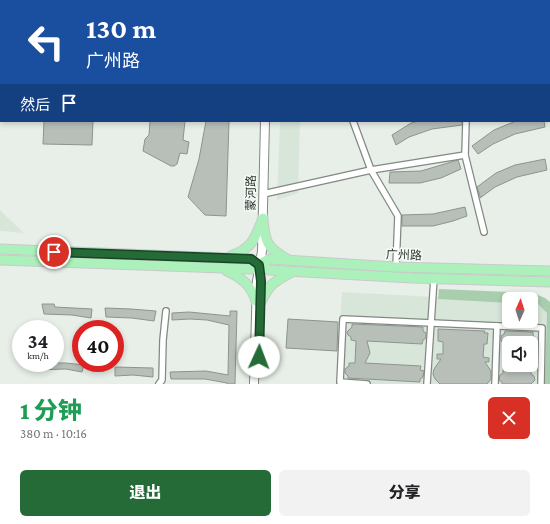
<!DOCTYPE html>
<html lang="zh">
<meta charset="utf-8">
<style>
:root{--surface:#fff;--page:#f2f2f2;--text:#202124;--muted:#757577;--accent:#246b37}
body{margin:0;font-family:"Crimson Pro","Noto Sans SC",serif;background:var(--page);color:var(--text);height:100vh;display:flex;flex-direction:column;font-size:15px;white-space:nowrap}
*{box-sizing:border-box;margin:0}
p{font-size:13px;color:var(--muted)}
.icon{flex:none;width:22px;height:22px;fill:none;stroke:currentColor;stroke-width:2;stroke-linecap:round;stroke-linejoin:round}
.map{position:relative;height:384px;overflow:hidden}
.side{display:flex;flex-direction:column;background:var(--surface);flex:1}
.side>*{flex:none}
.guide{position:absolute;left:0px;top:0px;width:550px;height:122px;box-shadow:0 2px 6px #0003;background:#1a4fa0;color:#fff;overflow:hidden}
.needle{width:26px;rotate:3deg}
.buttons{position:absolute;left:502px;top:292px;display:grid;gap:8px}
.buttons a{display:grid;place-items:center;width:36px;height:36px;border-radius:6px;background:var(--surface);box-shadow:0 2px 6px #0003;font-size:20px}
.speed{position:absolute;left:12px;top:320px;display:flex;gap:8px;font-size:20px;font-weight:700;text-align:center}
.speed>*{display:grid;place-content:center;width:52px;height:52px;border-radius:50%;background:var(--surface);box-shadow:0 2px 6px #0003;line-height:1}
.speed small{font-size:10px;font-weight:400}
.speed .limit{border:6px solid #d22;background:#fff;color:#111}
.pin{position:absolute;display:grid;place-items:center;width:34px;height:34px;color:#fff;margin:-17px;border:2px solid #fff;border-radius:50%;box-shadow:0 1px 4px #0007}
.me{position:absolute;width:44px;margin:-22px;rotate:2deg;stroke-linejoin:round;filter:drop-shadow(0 0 3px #0008)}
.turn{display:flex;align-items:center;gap:14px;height:84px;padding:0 20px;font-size:18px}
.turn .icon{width:52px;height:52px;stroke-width:2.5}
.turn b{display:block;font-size:28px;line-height:34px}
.then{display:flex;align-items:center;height:38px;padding:0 20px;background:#0003;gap:8px;font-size:15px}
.round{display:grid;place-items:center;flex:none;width:42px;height:42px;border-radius:6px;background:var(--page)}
.summary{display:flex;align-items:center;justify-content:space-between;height:68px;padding:0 20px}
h1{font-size:24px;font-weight:800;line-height:30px;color:#1e9e55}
.action{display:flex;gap:8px;margin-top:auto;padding:8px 20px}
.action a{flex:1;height:46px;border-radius:6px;background:var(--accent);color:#fff;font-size:16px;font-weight:800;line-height:46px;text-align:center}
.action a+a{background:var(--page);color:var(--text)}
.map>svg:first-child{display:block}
.built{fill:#d8e6da;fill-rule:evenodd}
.green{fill:#a9ceae}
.building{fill:#b8bfb9;stroke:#8d948e}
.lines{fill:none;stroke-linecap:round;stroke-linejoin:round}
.street-casing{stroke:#828983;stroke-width:8}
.secondary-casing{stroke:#828983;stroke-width:10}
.primary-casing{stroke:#c9cac9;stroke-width:11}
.street{stroke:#fff;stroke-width:5.5}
.secondary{stroke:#fff;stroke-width:8}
.primary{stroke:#acf1bc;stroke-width:9}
.route-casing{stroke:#174624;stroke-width:10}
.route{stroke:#246b37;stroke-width:7}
.labels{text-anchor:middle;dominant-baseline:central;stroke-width:3;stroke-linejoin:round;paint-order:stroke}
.street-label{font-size:12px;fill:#303331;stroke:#f5fcf6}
</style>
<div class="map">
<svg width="550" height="384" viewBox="0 0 550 384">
<rect width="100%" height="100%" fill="#e7efe8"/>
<g class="built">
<polygon points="280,121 300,121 298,193 277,200"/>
<polygon points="0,210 6,216 24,233 0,231"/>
<path d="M342 292 509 301V321H531V303H538L548 313V384H336ZM509 343H531V365H509Z"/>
</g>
<polygon class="green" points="439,289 533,293 545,298 550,302 550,384 545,384 547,313 538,304 531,304 531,299 509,299 509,303 438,299"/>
<g class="building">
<polygon points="44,121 93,121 92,145 43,144"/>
<polygon points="150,121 185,121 183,140 189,142 187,154 180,153 177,164 174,166 171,166 143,151 145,139 149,135"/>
<polygon points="206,121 229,121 226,216 205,215 188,197 199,159"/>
<polygon points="419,121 462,121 462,125 432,129 409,137 396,145 392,135 411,123"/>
<polygon points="516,121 544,121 545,127 515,134 493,144 478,154 472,146 494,130"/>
<polygon points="545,159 547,170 517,177 495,187 480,198 480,196 477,187 496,173 515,165"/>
<polygon points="458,160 461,169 441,178 420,183 389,183 390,172 421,171"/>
<polygon points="465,207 467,216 453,221 433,226 402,226 402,215 433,214"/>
<polygon points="42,304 54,304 55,307 92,309 91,318 72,315 44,314"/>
<polygon points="105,308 131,309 156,311 154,321 132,318 106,317"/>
<polygon points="230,311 237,311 235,384 227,384 227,383 205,379 171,379 170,372 206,371 228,375 229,325 207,320 190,319 172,320 172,313 189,312 230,316"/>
<polygon points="288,319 338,322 337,351 286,348"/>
<polygon points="352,324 423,327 423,331 426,333 426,338 423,340 422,344 367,341 370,353 365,363 421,366 420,370 424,371 423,377 420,379 420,382 348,378 348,376 345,373 345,369 349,366 349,363 355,363 356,341 351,340 351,337 348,335 347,332 352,327"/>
<polygon points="438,329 485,331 484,333 488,333 487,344 484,344 483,357 489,358 489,362 485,362 491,371 491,379 487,384 440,384 435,379 433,374 434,369 441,359 437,359 437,354 443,354 443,342 438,341"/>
<polygon points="505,331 533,332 533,335 536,338 536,341 531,345 531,343 509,343 509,347 504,347 504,343 501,341 501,336 504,334"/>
<polygon points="35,363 66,363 84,365 82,372 66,369 35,370"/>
<polygon points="115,367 153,368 153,377 133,375 115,376"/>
<polygon points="503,370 531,371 531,374 534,376 535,380 531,384 502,384 502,382 499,380 500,375 503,373"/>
</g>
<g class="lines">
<defs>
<g id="street">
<polyline points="344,0 344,1"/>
<polyline points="401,1 401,0"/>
<polyline points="473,1 473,0"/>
<polyline points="353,121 371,170 398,216 396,267"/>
<polyline points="466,121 465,155 484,232"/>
<polyline points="263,194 371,170 465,155"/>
<polyline points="159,384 162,380 163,340 166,311"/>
<polyline points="367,384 340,382 343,319 542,328 541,384"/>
<polyline points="427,384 434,278"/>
<polyline points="495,384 497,326"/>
</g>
<g id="secondary">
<polyline points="267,1 267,0"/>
<polyline points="254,384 257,281 262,251 265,121"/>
</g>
<g id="primary">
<path d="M263 220C265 242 267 248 287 259"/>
<polyline points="0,249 251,259 269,270 412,278 550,282"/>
<path d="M231 256C252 248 255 239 263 218"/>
<polyline points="0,260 251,269 269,259 396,267 550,271"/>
<path d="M227 271C242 278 251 285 256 301"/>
<path d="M261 302C270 283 274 282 292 272"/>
</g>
</defs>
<use href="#street" class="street-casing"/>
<use href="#secondary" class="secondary-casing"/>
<use href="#primary" class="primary-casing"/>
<use href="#street" class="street"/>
<use href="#secondary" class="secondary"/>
<use href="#primary" class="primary"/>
</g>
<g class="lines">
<defs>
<polyline id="route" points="54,252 251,259 259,265 261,281 259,357"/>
</defs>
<use href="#route" class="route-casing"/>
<use href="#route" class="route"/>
</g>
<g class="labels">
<g class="street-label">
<text transform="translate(251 193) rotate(-89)">蒙河路</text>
<text transform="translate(404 255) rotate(2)">广州路</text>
</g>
</g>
</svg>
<div class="buttons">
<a><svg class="needle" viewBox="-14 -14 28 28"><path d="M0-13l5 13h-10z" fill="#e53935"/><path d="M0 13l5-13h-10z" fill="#757577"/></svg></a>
<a><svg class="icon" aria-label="sound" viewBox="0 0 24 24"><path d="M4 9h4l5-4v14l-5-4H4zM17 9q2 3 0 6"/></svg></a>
</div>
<div class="speed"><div>34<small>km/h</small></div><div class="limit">40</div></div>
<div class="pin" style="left:54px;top:252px;background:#d93025"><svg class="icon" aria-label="arrive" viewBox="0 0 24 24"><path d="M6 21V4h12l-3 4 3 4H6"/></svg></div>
<svg class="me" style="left:259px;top:357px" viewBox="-20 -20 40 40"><circle r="19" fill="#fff"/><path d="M0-13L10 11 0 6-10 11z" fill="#246b37"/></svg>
<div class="guide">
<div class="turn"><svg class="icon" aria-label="left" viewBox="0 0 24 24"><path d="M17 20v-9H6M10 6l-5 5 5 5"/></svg><div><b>130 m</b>广州路</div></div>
<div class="then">然后<svg class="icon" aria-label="arrive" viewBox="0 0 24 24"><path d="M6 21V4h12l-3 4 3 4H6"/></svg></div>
</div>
</div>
<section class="side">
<div class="summary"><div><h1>1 分钟</h1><p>380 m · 10:16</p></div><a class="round" style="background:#d93025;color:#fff"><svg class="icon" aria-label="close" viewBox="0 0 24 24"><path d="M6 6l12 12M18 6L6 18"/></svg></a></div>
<div class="action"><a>退出</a><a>分享</a></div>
</section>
